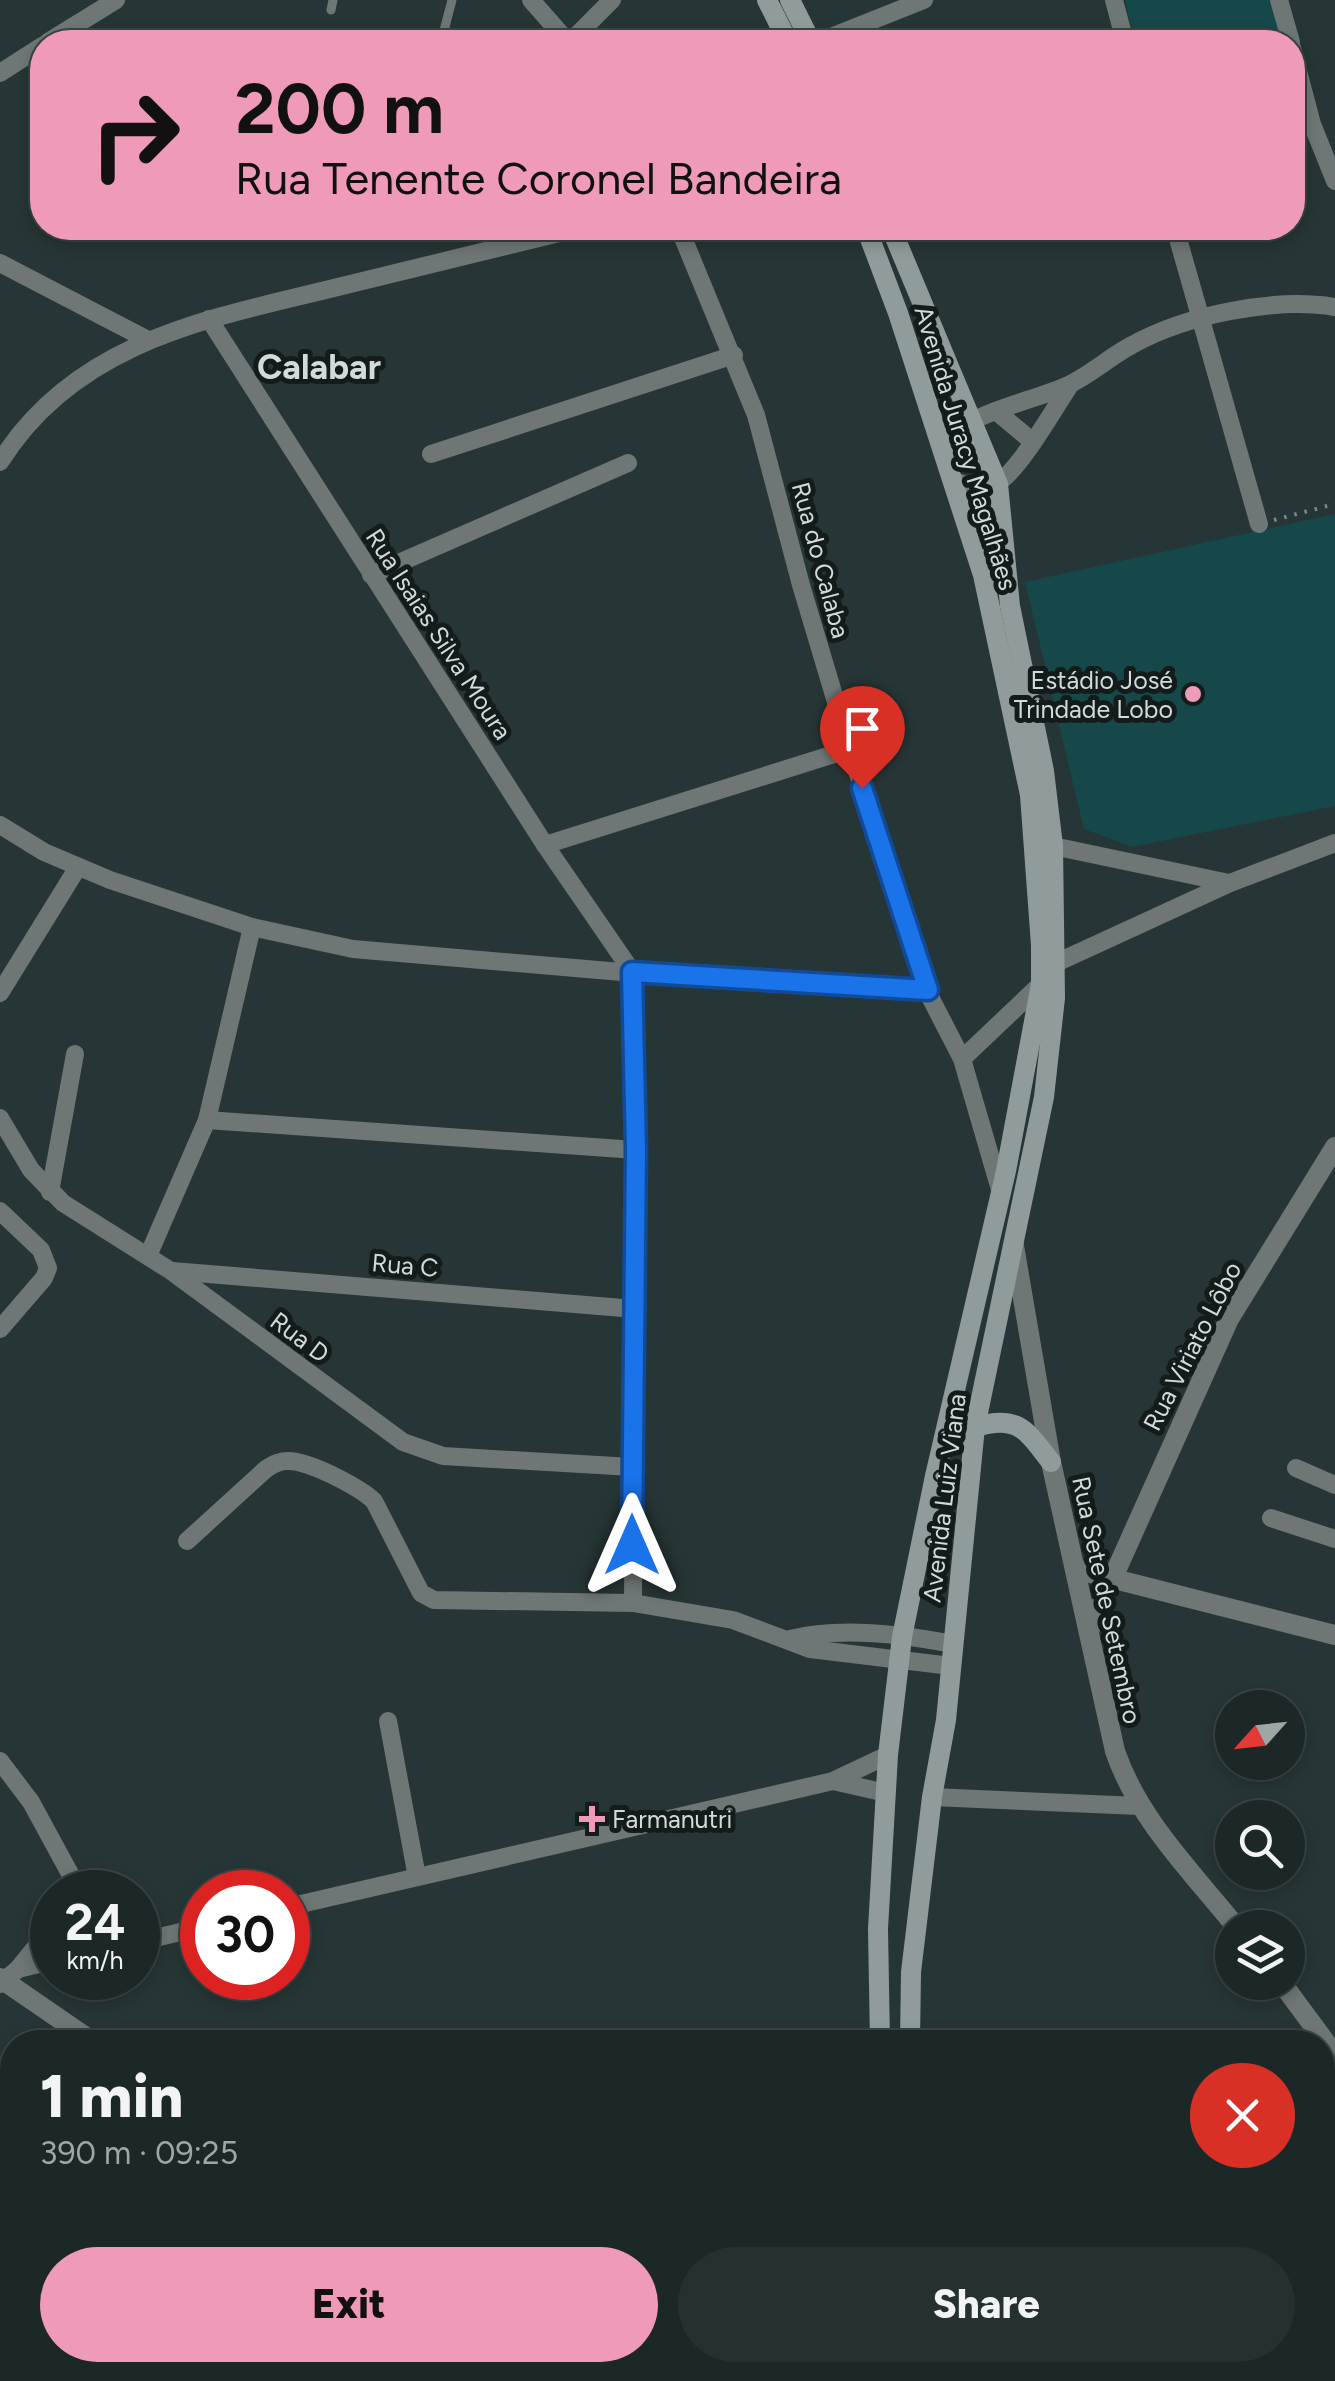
<!DOCTYPE html>
<meta charset="utf-8">
<style>
:root{--surface:#1c2828;--page:#253030;--text:#f1f3f6;--muted:#a0a6a8;--line:#3a4445;--accent:#ef9ab8}
body{margin:0;font-family:Figtree,sans-serif;background:var(--page);color:var(--text);height:100vh;display:flex;flex-direction:column;font-size:38px;white-space:nowrap}
*{box-sizing:border-box;margin:0}
p{font-size:32px;color:var(--muted)}
.icon{flex:none;width:55px;height:55px;fill:none;stroke:currentColor;stroke-width:2;stroke-linecap:round;stroke-linejoin:round}
.map{position:relative;flex:1;overflow:hidden}
.side{position:absolute;left:0px;top:2030px;width:1335px;height:352px;display:flex;flex-direction:column;background:var(--surface);border-radius:40px 40px 0 0;box-shadow:0 5px 15px #0003,0 0 0 2px var(--line)}
.side>*{flex:none}
.hud{position:absolute;left:30px;top:30px;width:1275px;height:210px;border-radius:40px;box-shadow:0 5px 15px #0003,0 0 0 2px var(--line);background:#ef9ab8;color:#111;overflow:hidden}
.needle{width:65px;rotate:243deg}
.fabs{position:absolute;left:1215px;top:1690px;display:grid;gap:20px}
.fabs a{display:grid;place-items:center;width:90px;height:90px;border-radius:50%;background:var(--surface);box-shadow:0 5px 15px #0003,0 0 0 2px var(--line);font-size:50px}
.speed{position:absolute;left:30px;top:1870px;display:flex;gap:20px;font-size:50px;font-weight:700;text-align:center}
.speed>*{display:grid;place-content:center;width:130px;height:130px;border-radius:50%;background:var(--surface);box-shadow:0 5px 15px #0003,0 0 0 2px var(--line);line-height:1}
.speed small{font-size:25px;font-weight:400}
.speed .limit{border:15px solid #d22;background:#fff;color:#111}
.pin{position:absolute;display:grid;place-items:center;width:85px;height:85px;color:#fff;margin:-102px -42px;border-radius:50% 50% 50% 0;rotate:-45deg;box-shadow:0 0 10px #0007}
.pin .icon{rotate:45deg}
.me{position:absolute;width:110px;margin:-55px;rotate:0deg;stroke-linejoin:round;filter:drop-shadow(0 0 8px #0008)}
.turn{display:flex;align-items:center;gap:35px;height:210px;padding:0 40px;font-size:45px}
.turn .icon{width:130px;height:130px;stroke-width:2.5}
.turn b{display:block;font-size:70px;line-height:85px}
.round{display:grid;place-items:center;flex:none;width:105px;height:105px;border-radius:52px;background:var(--page)}
.overview{display:flex;align-items:center;justify-content:space-between;height:170px;padding:0 40px}
h1{font-size:60px;font-weight:800;line-height:75px}
.primary-button{display:flex;gap:20px;margin-top:auto;padding:20px 40px}
.primary-button a{flex:1;height:115px;border-radius:60px;background:var(--accent);color:#111;font-size:40px;font-weight:800;line-height:115px;text-align:center}
.primary-button a+a{background:var(--page);color:var(--text)}
.map>svg:first-child{display:block}
.green{fill:#164849}
.lines{fill:none;stroke-linecap:round;stroke-linejoin:round}
.path{stroke:#7d8989;stroke-width:4;stroke-dasharray:2.5 8;stroke-linecap:butt}
.service{stroke:#6e7676;stroke-width:9}
.minor{stroke:#6e7676;stroke-width:18}
.tertiary{stroke:#6e7676;stroke-width:20}
.secondary{stroke:#909c9c;stroke-width:20}
.route-casing{stroke:#114b97;stroke-width:25}
.route{stroke:#1a73e8;stroke-width:18}
.poi-dot{fill:#ef9ab8;stroke:#141b1b;stroke-width:4}
.labels{text-anchor:middle;dominant-baseline:central;stroke-width:10;stroke-linejoin:round;paint-order:stroke}
.street-label{font-size:25px;fill:#d2dbdb;stroke:#141b1b}
.poi-label{font-size:25px;fill:#d2dbdb;stroke:#141b1b;text-anchor:end}
.district-label{font-size:35px;font-weight:bold;fill:#d2dbdb;stroke:#141b1b}
</style>
<div class="map">
<svg width="1335" height="2381" viewBox="0 0 1335 2381">
<rect width="100%" height="100%" fill="#263535"/>
<g class="green">
<polygon points="1125,0 1272,0 1287,42 1135,42"/>
<polygon points="1335,514 1335,806 1132,847 1084,829 1025,582"/>
</g>
<g class="lines">
<polyline class="path" points="1274,520 1335,504"/>
<g class="service">
<polyline points="331,10 333,0"/>
<polyline points="441,42 452,0"/>
<polyline points="842,2381 850,2370"/>
</g>
<g class="minor">
<polyline points="531,0 568,42"/>
<polyline points="1114,0 1125,42"/>
<polyline points="1279,0 1291,42"/>
<polyline points="48,42 116,0"/>
<polyline points="570,42 612,0"/>
<polyline points="818,42 924,0"/>
<polyline points="1292,48 1312,124 1335,181"/>
<polyline points="0,73 42,46"/>
<polyline points="679,228 756,415 801,585 850,749 927,991 962,1059 1001,1193"/>
<polyline points="1175,228 1259,524"/>
<polyline points="0,263 146,339"/>
<polyline points="209,319 545,845 633,973 636,1150 633,1603"/>
<polyline points="996,411 1033,442"/>
<path d="M940 444C973 411 1024 404 1066 386 1089 376 1109 357 1132 345 1186 315 1274 297 1335 307"/>
<polyline points="431,454 734,355"/>
<path d="M0 462C77 339 213 318 342 286 422 266 501 247 580 228"/>
<path d="M953 481C966 485 987 491 999 482 1022 466 1054 409 1070 385"/>
<polyline points="371,575 628,463"/>
<polyline points="0,825 44,852 110,880 252,927 353,949 633,973 927,991"/>
<polyline points="545,845 850,749"/>
<polyline points="1053,846 1229,883"/>
<polyline points="1056,963 1230,883 1335,843"/>
<polyline points="0,993 78,867"/>
<polyline points="962,1059 1041,984"/>
<polyline points="0,1118 31,1170 63,1203 171,1271 403,1442 443,1456 632,1467"/>
<polyline points="207,1120 636,1150"/>
<polyline points="50,1192 75,1054"/>
<polyline points="0,1211 41,1250 48,1268 44,1278 0,1329"/>
<polyline points="148,1256 207,1120 252,927"/>
<polyline points="172,1271 635,1309"/>
<polyline points="1296,1468 1335,1485"/>
<polyline points="1271,1518 1335,1539"/>
<path d="M187 1541 266 1469C274 1464 279 1461 288 1461 310 1461 359 1487 374 1501L421 1593 434 1600 633 1603 733 1620 810 1649 951 1666"/>
<path d="M790 1639C840 1626 902 1634 953 1644"/>
<polyline points="388,1721 417,1877"/>
<polyline points="0,1761 31,1802 80,1892"/>
<polyline points="833,1781 886,1793"/>
<polyline points="932,1797 1139,1806"/>
<polyline points="288,1907 833,1781 888,1755"/>
<polyline points="138,1942 202,1927"/>
<polyline points="18,1969 52,1961"/>
<polyline points="0,1984 18,1969 52,1927"/>
<polyline points="1322,2317 1335,2289"/>
<polyline points="245,2370 261,2381"/>
<polyline points="195,2381 202,2370"/>
<polyline points="416,2381 423,2370"/>
<polyline points="1294,2381 1299,2370"/>
</g>
<g class="tertiary">
<path d="M1014 1246 1051 1462 1115 1751C1138 1819 1192 1872 1237 1928"/>
<polyline points="1075,1569 1335,1635"/>
<polyline points="1089,1631 1229,1319 1335,1147"/>
<polyline points="0,1978 93,2042"/>
<polyline points="1281,1982 1335,2055"/>
<polyline points="564,2370 579,2381"/>
</g>
<g class="secondary">
<polyline points="767,0 788,42"/>
<polyline points="790,0 811,42"/>
<polyline points="866,228 898,313 983,575 1030,795 1041,945 1041,984 1006,1171 935,1476 902,1637 888,1755 878,1929 880,2042"/>
<polyline points="891,228 998,484 1010,606 1044,771 1053,846 1055,998 1044,1097 975,1427 946,1720 932,1797 911,1972 910,2042"/>
<path d="M975 1427C1018 1414 1026 1430 1051 1462"/>
<polyline points="984,2370 990,2381"/>
<polyline points="1008,2370 1012,2381"/>
</g>
</g>
<g class="lines">
<defs>
<polyline id="route" points="632,1545 636,1150 632,972 928,990 862,788"/>
</defs>
<use href="#route" class="route-casing"/>
<use href="#route" class="route"/>
</g>
<g class="poi-dot">
<circle cx="1193" cy="694" r="10"/>
<path d="M587 1804h10v10h10v10h-10v10h-10v-10h-10v-10h10z"/>
</g>
<g class="labels">
<g class="street-label">
<text transform="translate(966 448) rotate(73)">Avenida Juracy Magalhães</text>
<text transform="translate(821 560) rotate(75)">Rua do Calaba</text>
<text transform="translate(439 634) rotate(57)">Rua Isaias Silva Moura</text>
<text transform="translate(405 1265) rotate(5)">Rua C</text>
<text transform="translate(300 1337) rotate(37)">Rua D</text>
<text transform="translate(1192 1346) rotate(-63)">Rua Viriato Lôbo</text>
<text transform="translate(944 1498) rotate(-83)">Avenida Luiz Viana</text>
<text transform="translate(1107 1600) rotate(78)">Rua Sete de Setembro</text>
</g>
<g class="poi-label">
<text x="1173" y="680">Estádio José<tspan x="1173" dy="29">Trindade Lobo</tspan></text>
<text x="612" y="1819" text-anchor="start">Farmanutri</text>
</g>
<g class="district-label">
<text x="319" y="367">Calabar</text>
</g>
</g>
</svg>
<div class="fabs">
<a><svg class="needle" viewBox="-14 -14 28 28"><path d="M0-13l5 13h-10z" fill="#e53935"/><path d="M0 13l5-13h-10z" fill="#a0a6a8"/></svg></a>
<a><svg class="icon" aria-label="search" viewBox="0 0 24 24"><circle cx="10" cy="10" r="6"/><path d="M15 15l6 6"/></svg></a>
<a><svg class="icon" aria-label="layers" viewBox="0 0 24 24"><path d="M12 4l9 5-9 5-9-5zM3 14l9 5 9-5"/></svg></a>
</div>
<div class="speed"><div>24<small>km/h</small></div><div class="limit">30</div></div>
<div class="pin" style="left:862px;top:788px;background:#d93025"><svg class="icon" aria-label="arrive" viewBox="0 0 24 24"><path d="M6 21V4h12l-3 4 3 4H6"/></svg></div>
<svg class="me" style="left:632px;top:1545px" viewBox="-20 -20 40 40"><path d="M0-17L14 15 0 8-14 15z" fill="#1a73e8" stroke="#fff" stroke-width="4"/></svg>
<div class="hud">
<div class="turn"><svg class="icon" aria-label="right" viewBox="0 0 24 24"><path d="M7 20v-9h11M14 6l5 5-5 5"/></svg><div><b>200 m</b>Rua Tenente Coronel Bandeira</div></div>
</div>
<section class="side">
<div class="overview"><div><h1>1 min</h1><p>390 m · 09:25</p></div><a class="round" style="background:#d93025;color:#fff"><svg class="icon" aria-label="close" viewBox="0 0 24 24"><path d="M6 6l12 12M18 6L6 18"/></svg></a></div>
<div class="primary-button"><a>Exit</a><a>Share</a></div>
</section>
</div>
